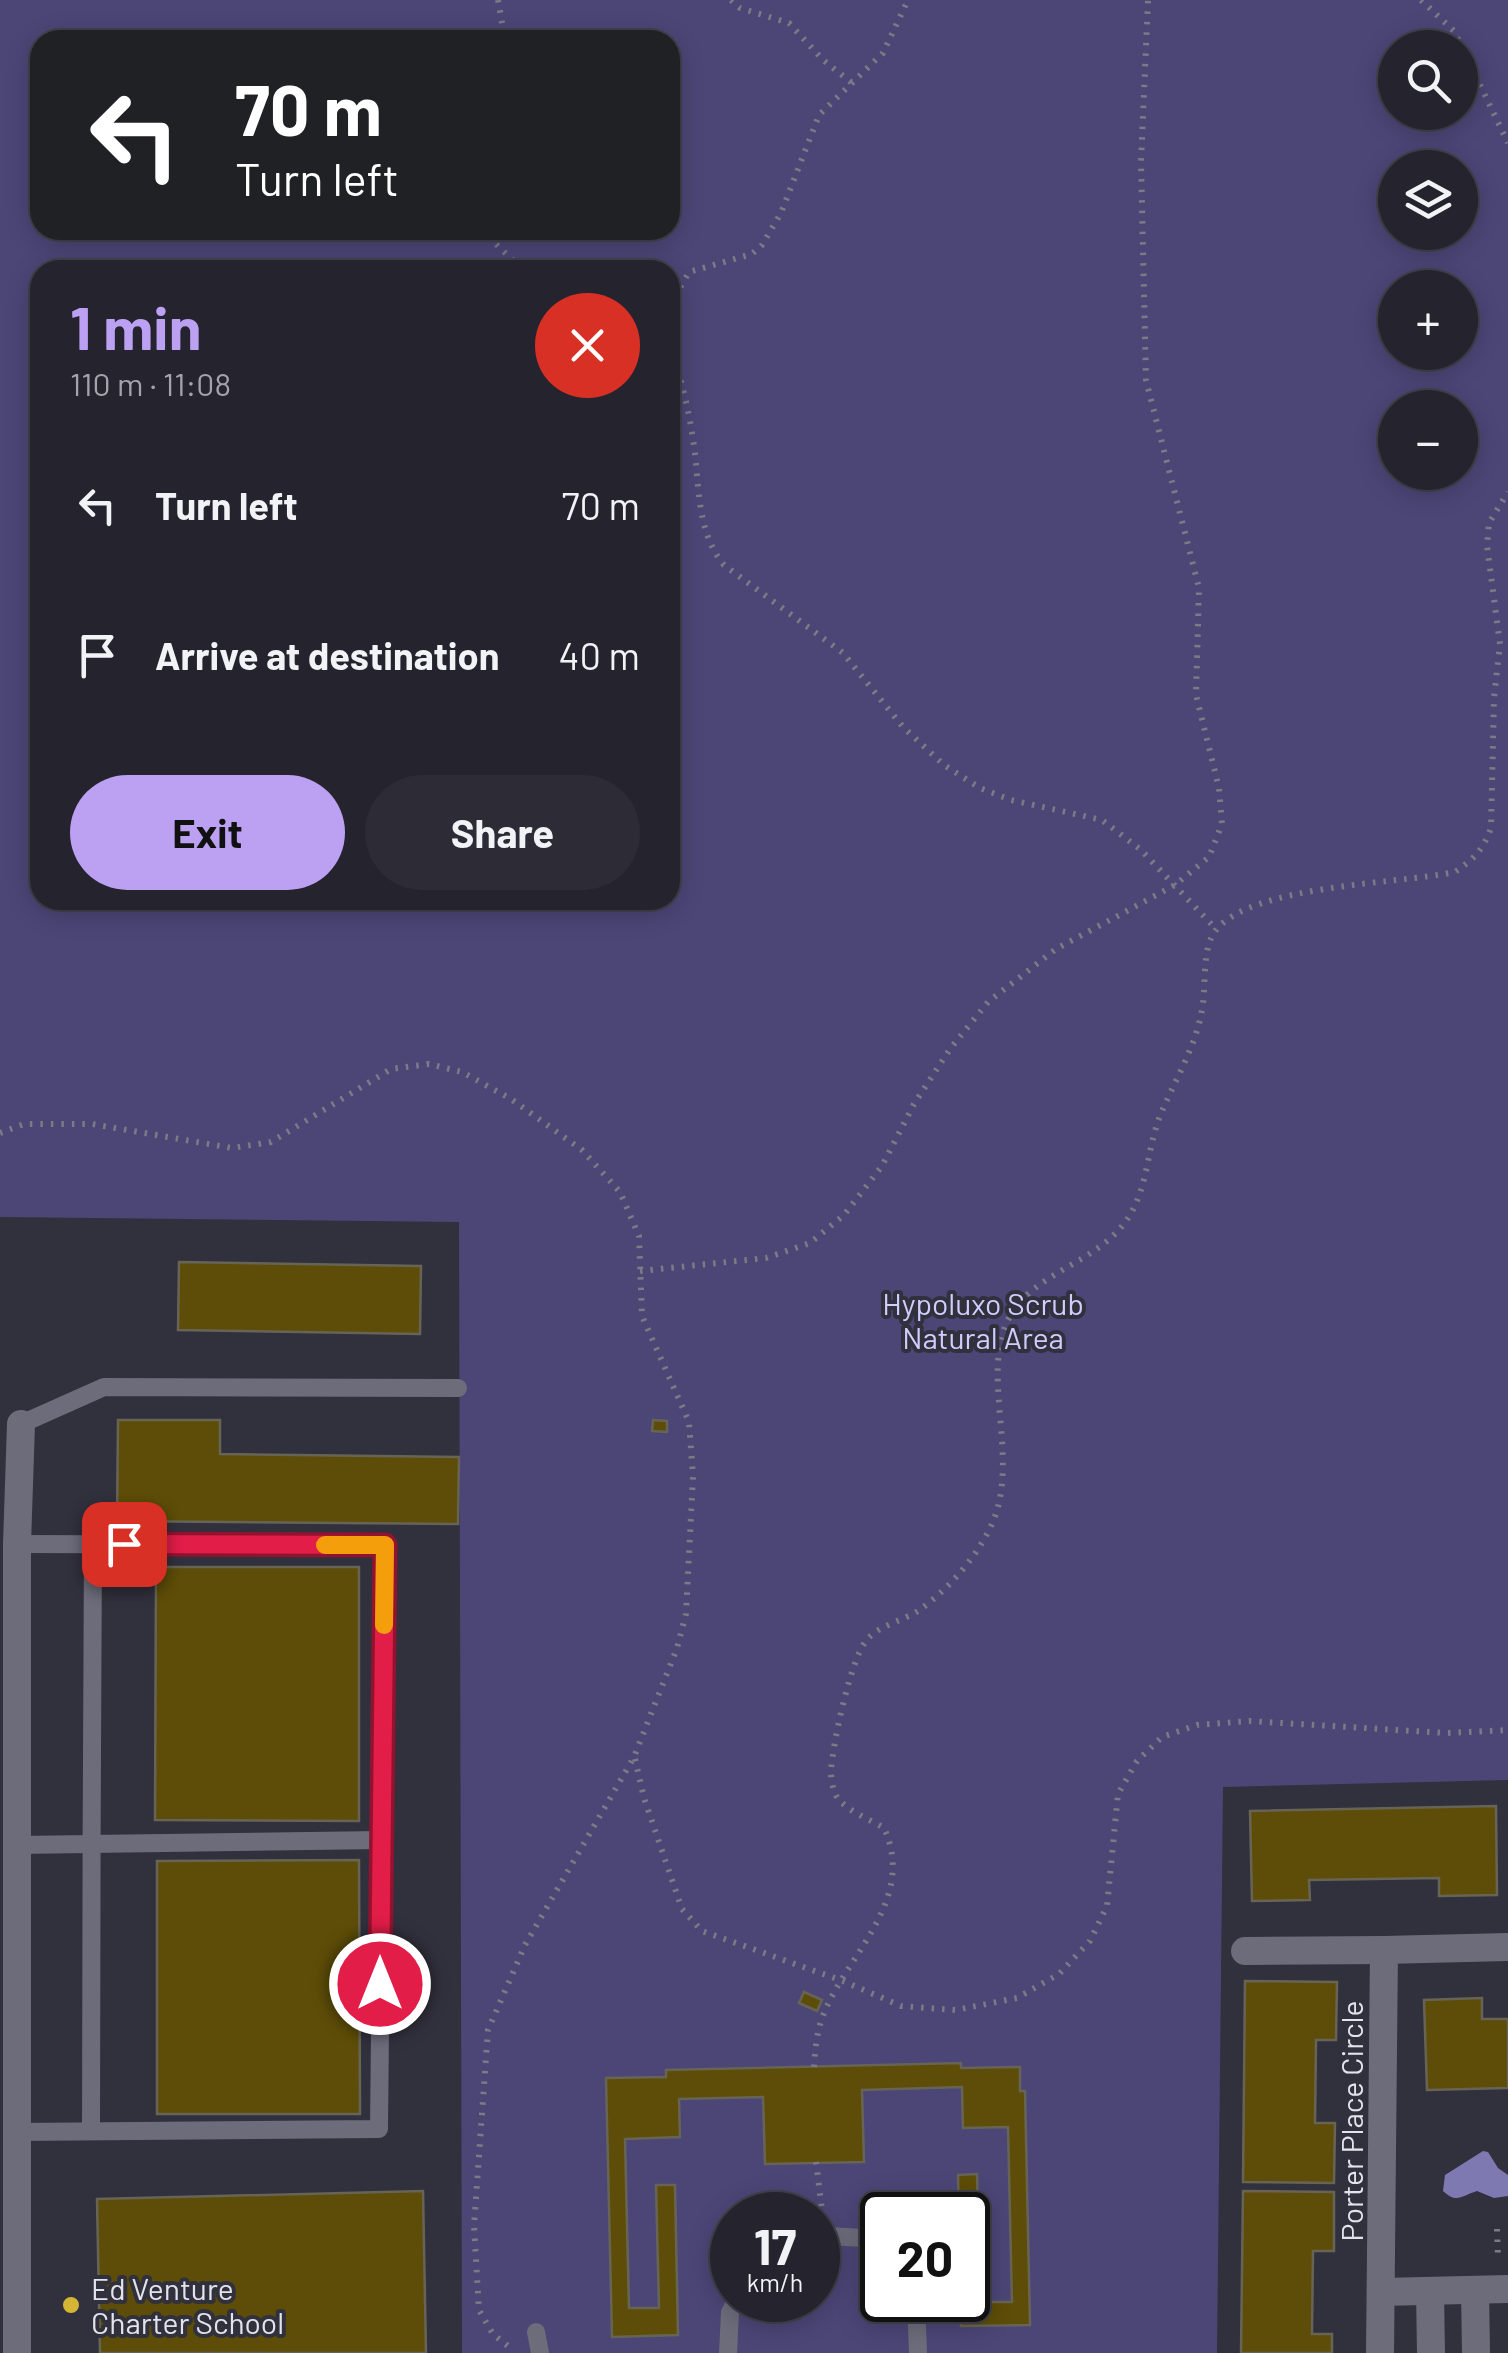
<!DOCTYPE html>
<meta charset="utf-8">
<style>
:root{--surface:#25242e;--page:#2d2c36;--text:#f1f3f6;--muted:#a3a4aa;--line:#42414a;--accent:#bca0f2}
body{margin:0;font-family:Barlow,sans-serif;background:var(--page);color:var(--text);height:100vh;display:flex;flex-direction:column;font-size:38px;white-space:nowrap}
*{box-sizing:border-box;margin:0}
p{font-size:32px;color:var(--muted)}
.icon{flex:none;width:55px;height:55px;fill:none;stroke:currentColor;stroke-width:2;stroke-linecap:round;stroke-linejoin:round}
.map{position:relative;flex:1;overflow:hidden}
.drawer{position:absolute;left:30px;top:260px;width:650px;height:650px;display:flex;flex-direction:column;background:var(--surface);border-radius:30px;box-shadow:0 5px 25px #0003,0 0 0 2px var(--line)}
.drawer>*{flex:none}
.hud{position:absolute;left:30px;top:30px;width:650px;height:210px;border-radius:30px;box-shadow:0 5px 25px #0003,0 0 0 2px var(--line);background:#202124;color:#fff;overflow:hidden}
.tools{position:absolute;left:1378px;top:30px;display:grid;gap:20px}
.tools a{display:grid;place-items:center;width:100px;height:100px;border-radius:50%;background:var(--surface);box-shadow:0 5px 25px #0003,0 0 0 2px var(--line);font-size:50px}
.speed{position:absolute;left:710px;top:2192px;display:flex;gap:20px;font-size:50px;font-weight:700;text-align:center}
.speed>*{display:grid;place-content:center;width:130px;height:130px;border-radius:50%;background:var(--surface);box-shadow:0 5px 25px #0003,0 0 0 2px var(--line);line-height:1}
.speed small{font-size:25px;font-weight:400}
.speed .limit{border:5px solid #111;border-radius:15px;background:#fff;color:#111}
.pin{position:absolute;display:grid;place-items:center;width:85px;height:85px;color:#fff;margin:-42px;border-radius:20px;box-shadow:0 5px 15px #0006}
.me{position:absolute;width:110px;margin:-55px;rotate:0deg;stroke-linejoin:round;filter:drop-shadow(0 0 8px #0008)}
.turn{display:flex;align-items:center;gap:35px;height:210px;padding:0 40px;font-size:45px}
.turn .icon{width:130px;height:130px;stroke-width:2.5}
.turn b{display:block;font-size:70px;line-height:85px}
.round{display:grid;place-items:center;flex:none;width:105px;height:105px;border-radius:52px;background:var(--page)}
.summary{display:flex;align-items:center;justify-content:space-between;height:170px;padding:0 40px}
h1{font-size:60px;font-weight:700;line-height:75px;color:var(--accent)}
.action{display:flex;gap:20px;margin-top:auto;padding:20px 40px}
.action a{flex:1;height:115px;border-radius:60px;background:var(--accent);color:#111;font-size:40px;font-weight:700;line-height:115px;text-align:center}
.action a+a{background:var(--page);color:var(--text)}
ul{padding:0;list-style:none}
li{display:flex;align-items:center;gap:30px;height:150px;padding:0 40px}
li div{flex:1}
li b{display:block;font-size:38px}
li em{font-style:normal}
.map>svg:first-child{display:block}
.green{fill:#4b4676;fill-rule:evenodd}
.water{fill:#7e79b0}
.building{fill:#5d4d08;stroke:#686455;stroke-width:2.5}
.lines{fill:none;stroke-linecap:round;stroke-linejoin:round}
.path{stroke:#7b7a86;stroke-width:6;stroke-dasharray:2.5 8;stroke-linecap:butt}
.service{stroke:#6d6c7b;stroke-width:18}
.minor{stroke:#6d6c7b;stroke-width:28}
.route-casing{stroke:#92132f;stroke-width:25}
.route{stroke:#e11d48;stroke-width:18}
.slow{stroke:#f59e0b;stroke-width:18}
.poi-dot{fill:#d5b534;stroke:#31303d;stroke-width:4}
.labels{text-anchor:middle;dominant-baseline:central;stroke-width:8;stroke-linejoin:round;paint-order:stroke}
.park-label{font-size:30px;fill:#cfcdfe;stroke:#31303d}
.street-label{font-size:30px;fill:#e3e3ec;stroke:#31303d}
.poi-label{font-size:30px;fill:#e3e3ec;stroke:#31303d;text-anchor:start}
</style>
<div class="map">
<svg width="1508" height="2353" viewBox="0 0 1508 2353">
<rect width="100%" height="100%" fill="#31303d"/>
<path class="green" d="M0 0H1508V1780L1223 1787 1217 2353H462L459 1222 0 1217ZM40 40H670V230H40ZM1395 48H1460V112H1395ZM1395 168H1460V232H1395ZM40 270H670V900H40ZM1395 288H1460V352H1395ZM1395 408H1460V472H1395ZM732 2215H818V2300H732ZM882 2215H968V2300H882Z"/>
<path class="water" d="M1483 2151 1488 2152 1498 2168 1508 2175V2196L1494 2198 1477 2191C1461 2196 1457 2204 1443 2191L1445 2175Z"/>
<g class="building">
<polygon points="179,1262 421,1266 420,1334 178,1330"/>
<polygon points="118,1420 220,1420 220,1454 459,1457 458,1524 117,1521"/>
<polygon points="653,1420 667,1421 667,1432 652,1431"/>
<polygon points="156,1567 359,1567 359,1821 155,1820"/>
<polygon points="1496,1806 1497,1895 1439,1896 1439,1878 1309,1880 1310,1900 1252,1901 1250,1811"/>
<polygon points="359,1860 360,2114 157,2114 157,1861"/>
<polygon points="1245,1981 1337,1982 1336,2040 1316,2040 1315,2123 1335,2123 1334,2183 1243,2182"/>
<polygon points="804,1992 822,2000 817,2011 799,2003"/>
<polygon points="1482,1998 1482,2019 1508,2019 1508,2088 1427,2090 1424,2000"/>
<polygon points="961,2063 961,2068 1020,2067 1020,2091 1025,2091 1030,2325 961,2326 960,2300 968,2300 968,2215 959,2215 958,2175 977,2174 980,2302 1012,2302 1008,2127 963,2128 962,2087 862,2090 864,2162 765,2164 763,2097 679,2099 680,2137 625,2139 629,2308 659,2308 656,2185 675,2185 678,2335 612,2337 606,2078 666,2077 666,2070"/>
<polygon points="423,2191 426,2353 100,2353 97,2199"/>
<polygon points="1243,2191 1334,2192 1334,2251 1313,2251 1312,2334 1332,2334 1332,2353 1241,2353"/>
</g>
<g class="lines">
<g class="path">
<polyline points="498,0 503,28 501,40"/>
<polyline points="731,0 740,8 789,23 823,60 852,83"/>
<polyline points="1421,0 1454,31 1508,143"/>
<polyline points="481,230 518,265 611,270"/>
<polyline points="670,305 689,272 752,254 762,245 781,213 819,115 883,53 908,0"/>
<path d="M670 340C679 373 688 405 693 439 700 482 695 530 724 565L843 653 903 727 944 765 980 788 1011 800 1102 820 1141 850 1216 929"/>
<polyline points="0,1133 24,1124 92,1124 232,1148 271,1142 391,1069 429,1064 462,1072 511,1099 582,1150 620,1192 639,1236 642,1316 689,1422 693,1476 686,1614 677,1648 634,1757 525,1945 488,2030 474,2226 479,2310 493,2334 508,2346"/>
<polyline points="640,1271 766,1258 810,1243 844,1215 882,1166 914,1104 950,1049 988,1002 1056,949 1175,885 1209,857 1222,824 1219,788 1196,695 1199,588 1146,380 1141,162 1148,0"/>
<polyline points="635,1759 644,1798 682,1909 702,1931 843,1981 901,2006 956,2010 1017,1998 1059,1974 1090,1941 1107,1906 1118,1794 1137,1761 1162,1737 1197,1725 1249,1721 1447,1733 1508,1730"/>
<path d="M814 2067C815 2048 817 2030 824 2013 848 1954 917 1899 884 1828 871 1820 850 1812 839 1800 833 1793 831 1780 831 1771 832 1747 851 1658 866 1641 877 1626 902 1621 918 1611 949 1589 980 1554 994 1519 1019 1455 980 1373 1009 1318 1037 1266 1111 1263 1136 1203 1148 1176 1149 1144 1160 1116 1175 1079 1198 1044 1203 1003 1206 982 1202 947 1216 930 1252 885 1397 884 1455 872 1474 859 1483 850 1491 828L1494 698 1500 644 1487 546 1489 523 1508 492"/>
<polyline points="816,2162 822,2210"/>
<polyline points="1497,2229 1498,2257"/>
</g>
<g class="service">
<polyline points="21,1424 104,1387 458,1388"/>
<polyline points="17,1845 381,1840"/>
<path d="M91 2131C90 1935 93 1740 93 1544"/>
<polyline points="16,2132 379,2129 385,1545 17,1544"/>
<polyline points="818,2240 828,2236 882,2239"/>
<polyline points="916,2300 918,2353"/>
<polyline points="536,2332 540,2353"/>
<polyline points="728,2353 730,2312 737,2300"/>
</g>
<g class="minor">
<polyline points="1245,1951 1384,1950"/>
<polyline points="1475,2290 1476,2353"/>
<polyline points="1430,2291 1431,2353"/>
<polyline points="1381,2292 1508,2289"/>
<polyline points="17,2353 17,1544 21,1424"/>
<polyline points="1380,2353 1384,1950 1508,1947"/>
</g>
</g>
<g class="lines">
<defs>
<polyline id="route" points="124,1544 385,1545 380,1984"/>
</defs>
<use href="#route" class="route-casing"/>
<use href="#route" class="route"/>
<polyline class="slow" points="325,1545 385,1545 384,1625"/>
</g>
<circle class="poi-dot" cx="71" cy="2305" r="10"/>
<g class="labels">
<g class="park-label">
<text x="983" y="1303">Hypoluxo Scrub<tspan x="983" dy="34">Natural Area</tspan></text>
</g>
<g class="street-label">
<text transform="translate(1351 2121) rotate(-90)">Porter Place Circle</text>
</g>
<g class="poi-label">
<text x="91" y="2288">Ed Venture<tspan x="91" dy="34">Charter School</tspan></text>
</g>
</g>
</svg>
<div class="tools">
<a><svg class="icon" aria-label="search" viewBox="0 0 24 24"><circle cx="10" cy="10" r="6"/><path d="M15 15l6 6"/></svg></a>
<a><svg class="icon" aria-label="layers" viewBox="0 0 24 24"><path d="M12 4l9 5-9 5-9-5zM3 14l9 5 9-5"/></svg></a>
<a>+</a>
<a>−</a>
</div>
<div class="speed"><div>17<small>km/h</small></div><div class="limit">20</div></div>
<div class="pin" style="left:124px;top:1544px;background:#d93025"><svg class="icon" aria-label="arrive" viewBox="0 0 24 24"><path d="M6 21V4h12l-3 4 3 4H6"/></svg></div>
<svg class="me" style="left:380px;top:1984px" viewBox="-20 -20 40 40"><circle r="17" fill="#e11d48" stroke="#fff" stroke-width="3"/><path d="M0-11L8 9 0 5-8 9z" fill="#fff"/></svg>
<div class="hud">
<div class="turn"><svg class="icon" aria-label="left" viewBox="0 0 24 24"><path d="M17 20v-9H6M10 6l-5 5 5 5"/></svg><div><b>70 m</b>Turn left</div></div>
</div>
<section class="drawer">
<div class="summary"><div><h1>1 min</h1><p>110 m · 11:08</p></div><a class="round" style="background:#d93025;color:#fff"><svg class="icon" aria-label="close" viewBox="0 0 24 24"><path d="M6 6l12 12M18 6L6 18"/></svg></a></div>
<ul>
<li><svg class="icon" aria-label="left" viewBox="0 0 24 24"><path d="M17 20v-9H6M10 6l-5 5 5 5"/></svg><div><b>Turn left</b></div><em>70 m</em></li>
<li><svg class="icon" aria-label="arrive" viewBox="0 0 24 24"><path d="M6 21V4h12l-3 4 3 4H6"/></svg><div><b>Arrive at destination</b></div><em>40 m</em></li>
</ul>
<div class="action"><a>Exit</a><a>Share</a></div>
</section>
</div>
